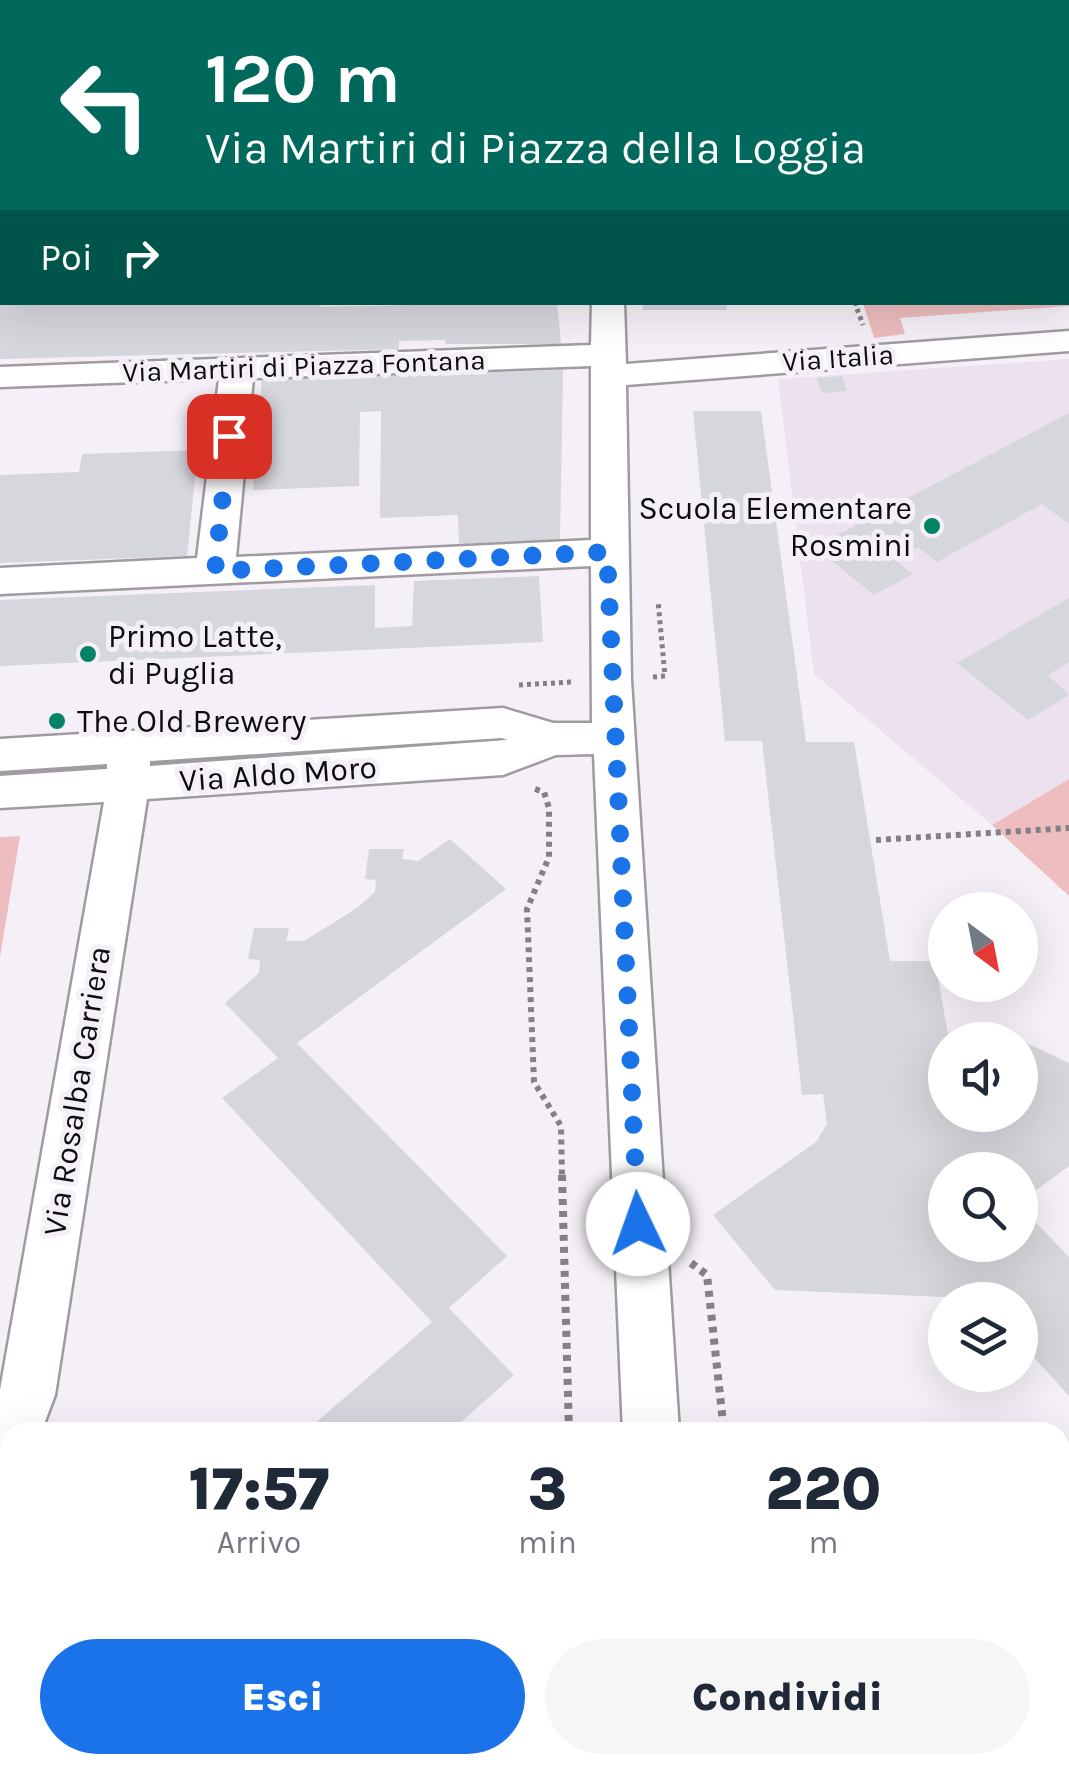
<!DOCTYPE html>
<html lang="it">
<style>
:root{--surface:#fff;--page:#f6f6f7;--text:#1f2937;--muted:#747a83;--accent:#1a73e8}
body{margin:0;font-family:Karla,sans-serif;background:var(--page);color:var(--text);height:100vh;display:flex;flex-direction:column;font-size:38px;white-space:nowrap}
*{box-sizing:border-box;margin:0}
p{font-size:32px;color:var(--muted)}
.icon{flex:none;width:55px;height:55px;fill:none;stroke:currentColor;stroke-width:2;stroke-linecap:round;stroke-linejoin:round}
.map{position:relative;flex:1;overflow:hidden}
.side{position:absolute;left:0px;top:1422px;width:1070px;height:352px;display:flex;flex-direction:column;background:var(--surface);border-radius:30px 30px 0 0;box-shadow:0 10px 40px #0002}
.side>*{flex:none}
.guide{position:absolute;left:0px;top:0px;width:1070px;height:305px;box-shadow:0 10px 40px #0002;background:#00695c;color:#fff;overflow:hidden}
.needle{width:65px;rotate:148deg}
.controls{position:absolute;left:928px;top:892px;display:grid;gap:20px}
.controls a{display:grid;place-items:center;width:110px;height:110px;border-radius:50%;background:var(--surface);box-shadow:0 10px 40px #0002;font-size:50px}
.pin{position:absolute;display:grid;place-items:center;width:85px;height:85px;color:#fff;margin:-42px;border-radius:20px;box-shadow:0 5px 15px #0006}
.me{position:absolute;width:110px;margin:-55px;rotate:357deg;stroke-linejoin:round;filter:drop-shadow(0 0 8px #0008)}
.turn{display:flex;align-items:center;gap:35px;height:210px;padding:0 40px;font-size:45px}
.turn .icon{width:130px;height:130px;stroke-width:2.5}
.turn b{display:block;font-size:70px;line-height:85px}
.then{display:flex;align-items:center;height:95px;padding:0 40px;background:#0003;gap:20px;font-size:38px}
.eta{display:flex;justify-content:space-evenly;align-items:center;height:170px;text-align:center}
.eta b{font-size:60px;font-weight:800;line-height:70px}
.cta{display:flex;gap:20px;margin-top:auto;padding:20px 40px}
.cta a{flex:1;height:115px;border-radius:60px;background:var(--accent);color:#fff;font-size:40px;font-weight:800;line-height:115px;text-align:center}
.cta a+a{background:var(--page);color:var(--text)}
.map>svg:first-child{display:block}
.built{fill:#ece2ef}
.green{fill:#edbdbf}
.building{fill:#d6d6dd}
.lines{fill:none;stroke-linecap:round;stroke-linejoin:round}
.minor-casing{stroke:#9f9ba1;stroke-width:5}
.path-far3{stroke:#848186;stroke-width:4;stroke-dasharray:4 4;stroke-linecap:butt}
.path-far2{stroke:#848186;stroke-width:5;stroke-dasharray:4 4;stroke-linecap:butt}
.path-far1{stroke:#848186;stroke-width:6;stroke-dasharray:5 5;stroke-linecap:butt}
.path{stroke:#848186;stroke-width:8;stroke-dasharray:6 6;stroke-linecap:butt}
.minor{fill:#fff;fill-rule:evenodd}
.route{stroke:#1a73e8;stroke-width:18;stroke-dasharray:0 32.4}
.poi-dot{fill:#038466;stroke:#f5f0f7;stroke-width:4}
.labels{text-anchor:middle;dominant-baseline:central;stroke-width:10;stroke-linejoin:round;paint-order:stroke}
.far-street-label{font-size:28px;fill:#0d0c0e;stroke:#f5f0f7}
.poi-label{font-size:32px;fill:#0d0c0e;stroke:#f5f0f7;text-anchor:start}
.street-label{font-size:32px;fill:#0d0c0e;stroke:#f5f0f7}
</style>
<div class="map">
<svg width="1069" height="1774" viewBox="0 0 1069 1774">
<rect width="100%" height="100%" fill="#f5f0f7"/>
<polygon class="built" points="1069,359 1069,779 992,825 814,674 778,379"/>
<g class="green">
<polygon points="1069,272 1069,306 900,318 905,334 874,338 863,303 1068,302"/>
<polygon points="1069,779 1069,896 992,825"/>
<polygon points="20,836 0,957 0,837"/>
</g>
<g class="building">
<polygon points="0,302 320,302 320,307 557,302 561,344 445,344 445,340 399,341 399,349 0,359"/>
<polygon points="643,302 726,302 727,310 643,310"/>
<polygon points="563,370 560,541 459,544 458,515 380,518 381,411 360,412 359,486 253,490 262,379"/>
<polygon points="842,376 847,391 822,393 817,378"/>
<polygon points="693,411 761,411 806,742 854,742 890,961 935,961 949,1040 945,1040 945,1115 1020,1115 1025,1108 1020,1086 1020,1040 1069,1063 1069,1166 1020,1202 1020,1170 945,1170 945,1245 1020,1245 1020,1206 1069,1257 1069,1396 1020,1342 1020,1300 775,1290 713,1215 816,1142 827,1124 823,1094 802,1095 762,741 725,741"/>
<polygon points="1069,413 1069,524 1042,504 937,562 918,547 895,560 913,574 874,595 815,547"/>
<polygon points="198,450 187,556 0,563 0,475 79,472 82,454"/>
<polygon points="539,576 543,642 0,666 0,600 375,585 375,628 412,626 414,581"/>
<polygon points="1069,598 1069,662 1048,675 1069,695 1028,720 957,663"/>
<polygon points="450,839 506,889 297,1043 507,1256 449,1308 514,1375 450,1432 305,1432 432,1322 222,1098 278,1058 225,1003 259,973 260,960 248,959 254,928 289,928 286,941 304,941 357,908 375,892 376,880 365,879 369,849 404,849 402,859 418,861"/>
<polygon points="1060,1683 1069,1692 1069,1774 966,1774 974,1765 1060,1765"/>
<polygon points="55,1765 238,1765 228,1774 45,1774"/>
</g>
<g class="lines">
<defs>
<g id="minor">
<polygon points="77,0 104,0 105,2 78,2"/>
<polygon points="368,0 395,0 396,2 369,2"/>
<rect x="577" y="0" width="26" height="2"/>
<polygon points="837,0 866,0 867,2 838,2"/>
<rect x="1068" y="27" width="1" height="16"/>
<polygon points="0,82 2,83 2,100 0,100"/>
<polygon points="1068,116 1069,117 1069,135 1068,134"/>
<rect x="1068" y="164" width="1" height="18"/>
<polygon points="0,251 2,252 2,271 0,271"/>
<path d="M592 302H624L626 364 1069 331V351L626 385 631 680 679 1432H623L594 754 556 755 503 775 147 799 55 1395 41 1432H10V1459L0 1455V1390L104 802 0 808V776L107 769V764L0 771V739L503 708 553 723H592L591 566 0 594V568L197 558 219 379 0 387V367L591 345ZM591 366V540L236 557 253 378ZM502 738 507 740 150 766V761Z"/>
<rect x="1060" y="1565" width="9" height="60"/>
<polygon points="350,1765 419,1765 415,1774 346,1774"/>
<rect x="635" y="1765" width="64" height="9"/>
</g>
</defs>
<use href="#minor" class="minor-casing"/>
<polyline class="path-far3" points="855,302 858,312"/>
<g class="path-far2">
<polyline points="857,309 863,325"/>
<polyline points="653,677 665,676 658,601"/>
<polyline points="519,685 571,682"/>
</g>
<g class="path-far1">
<polyline points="535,789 544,792 549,808 549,857 527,909 534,1082 561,1126 562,1178"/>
<polyline points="876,840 1069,828"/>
</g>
<g class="path">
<polyline points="562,1175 569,1432"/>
<polyline points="691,1263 707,1275 724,1432"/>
<polyline points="1060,1498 1069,1498"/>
<polyline points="1060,1658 1069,1659"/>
<polyline points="580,1765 581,1774"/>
<polyline points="748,1765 749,1774"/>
</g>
<use href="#minor" class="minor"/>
</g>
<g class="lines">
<polyline class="route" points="229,436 215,571 607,552 638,1224"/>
</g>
<g class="poi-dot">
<circle cx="932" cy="526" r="10"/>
<circle cx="88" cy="654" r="10"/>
<circle cx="57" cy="721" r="10"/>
</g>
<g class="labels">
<g class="far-street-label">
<text transform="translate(838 358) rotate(-4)">Via Italia</text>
<text transform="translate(304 366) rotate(-2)">Via Martiri di Piazza Fontana</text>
</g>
<g class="poi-label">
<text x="912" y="508" text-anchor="end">Scuola Elementare<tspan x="912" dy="37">Rosmini</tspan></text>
<text x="108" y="636">Primo Latte,<tspan x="108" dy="37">di Puglia</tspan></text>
<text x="77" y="721">The Old Brewery</text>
</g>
<g class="street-label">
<text transform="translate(278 774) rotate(-4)">Via Aldo Moro</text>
<text transform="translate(77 1091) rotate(-81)">Via Rosalba Carriera</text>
</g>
</g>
</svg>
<div class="controls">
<a><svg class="needle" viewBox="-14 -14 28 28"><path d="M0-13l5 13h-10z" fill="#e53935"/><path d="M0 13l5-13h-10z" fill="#747a83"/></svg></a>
<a><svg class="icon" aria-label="sound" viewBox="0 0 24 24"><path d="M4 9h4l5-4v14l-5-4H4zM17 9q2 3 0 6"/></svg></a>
<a><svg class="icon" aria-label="search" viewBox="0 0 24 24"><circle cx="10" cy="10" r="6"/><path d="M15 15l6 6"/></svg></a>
<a><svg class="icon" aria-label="layers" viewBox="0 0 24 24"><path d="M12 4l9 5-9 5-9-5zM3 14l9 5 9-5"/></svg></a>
</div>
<div class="pin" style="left:229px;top:436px;background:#d93025"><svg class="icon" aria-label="arrive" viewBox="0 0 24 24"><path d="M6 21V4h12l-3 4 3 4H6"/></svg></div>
<svg class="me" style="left:638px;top:1224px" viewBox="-20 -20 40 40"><circle r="19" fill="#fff"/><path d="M0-13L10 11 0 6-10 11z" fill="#1a73e8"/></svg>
<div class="guide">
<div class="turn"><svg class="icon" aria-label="left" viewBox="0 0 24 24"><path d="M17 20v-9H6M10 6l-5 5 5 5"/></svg><div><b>120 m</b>Via Martiri di Piazza della Loggia</div></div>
<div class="then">Poi<svg class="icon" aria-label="right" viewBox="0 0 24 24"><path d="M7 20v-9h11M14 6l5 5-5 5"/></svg></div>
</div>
<section class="side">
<div class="eta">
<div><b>17:57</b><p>Arrivo</p></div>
<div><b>3</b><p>min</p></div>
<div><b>220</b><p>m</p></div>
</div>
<div class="cta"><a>Esci</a><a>Condividi</a></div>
</section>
</div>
